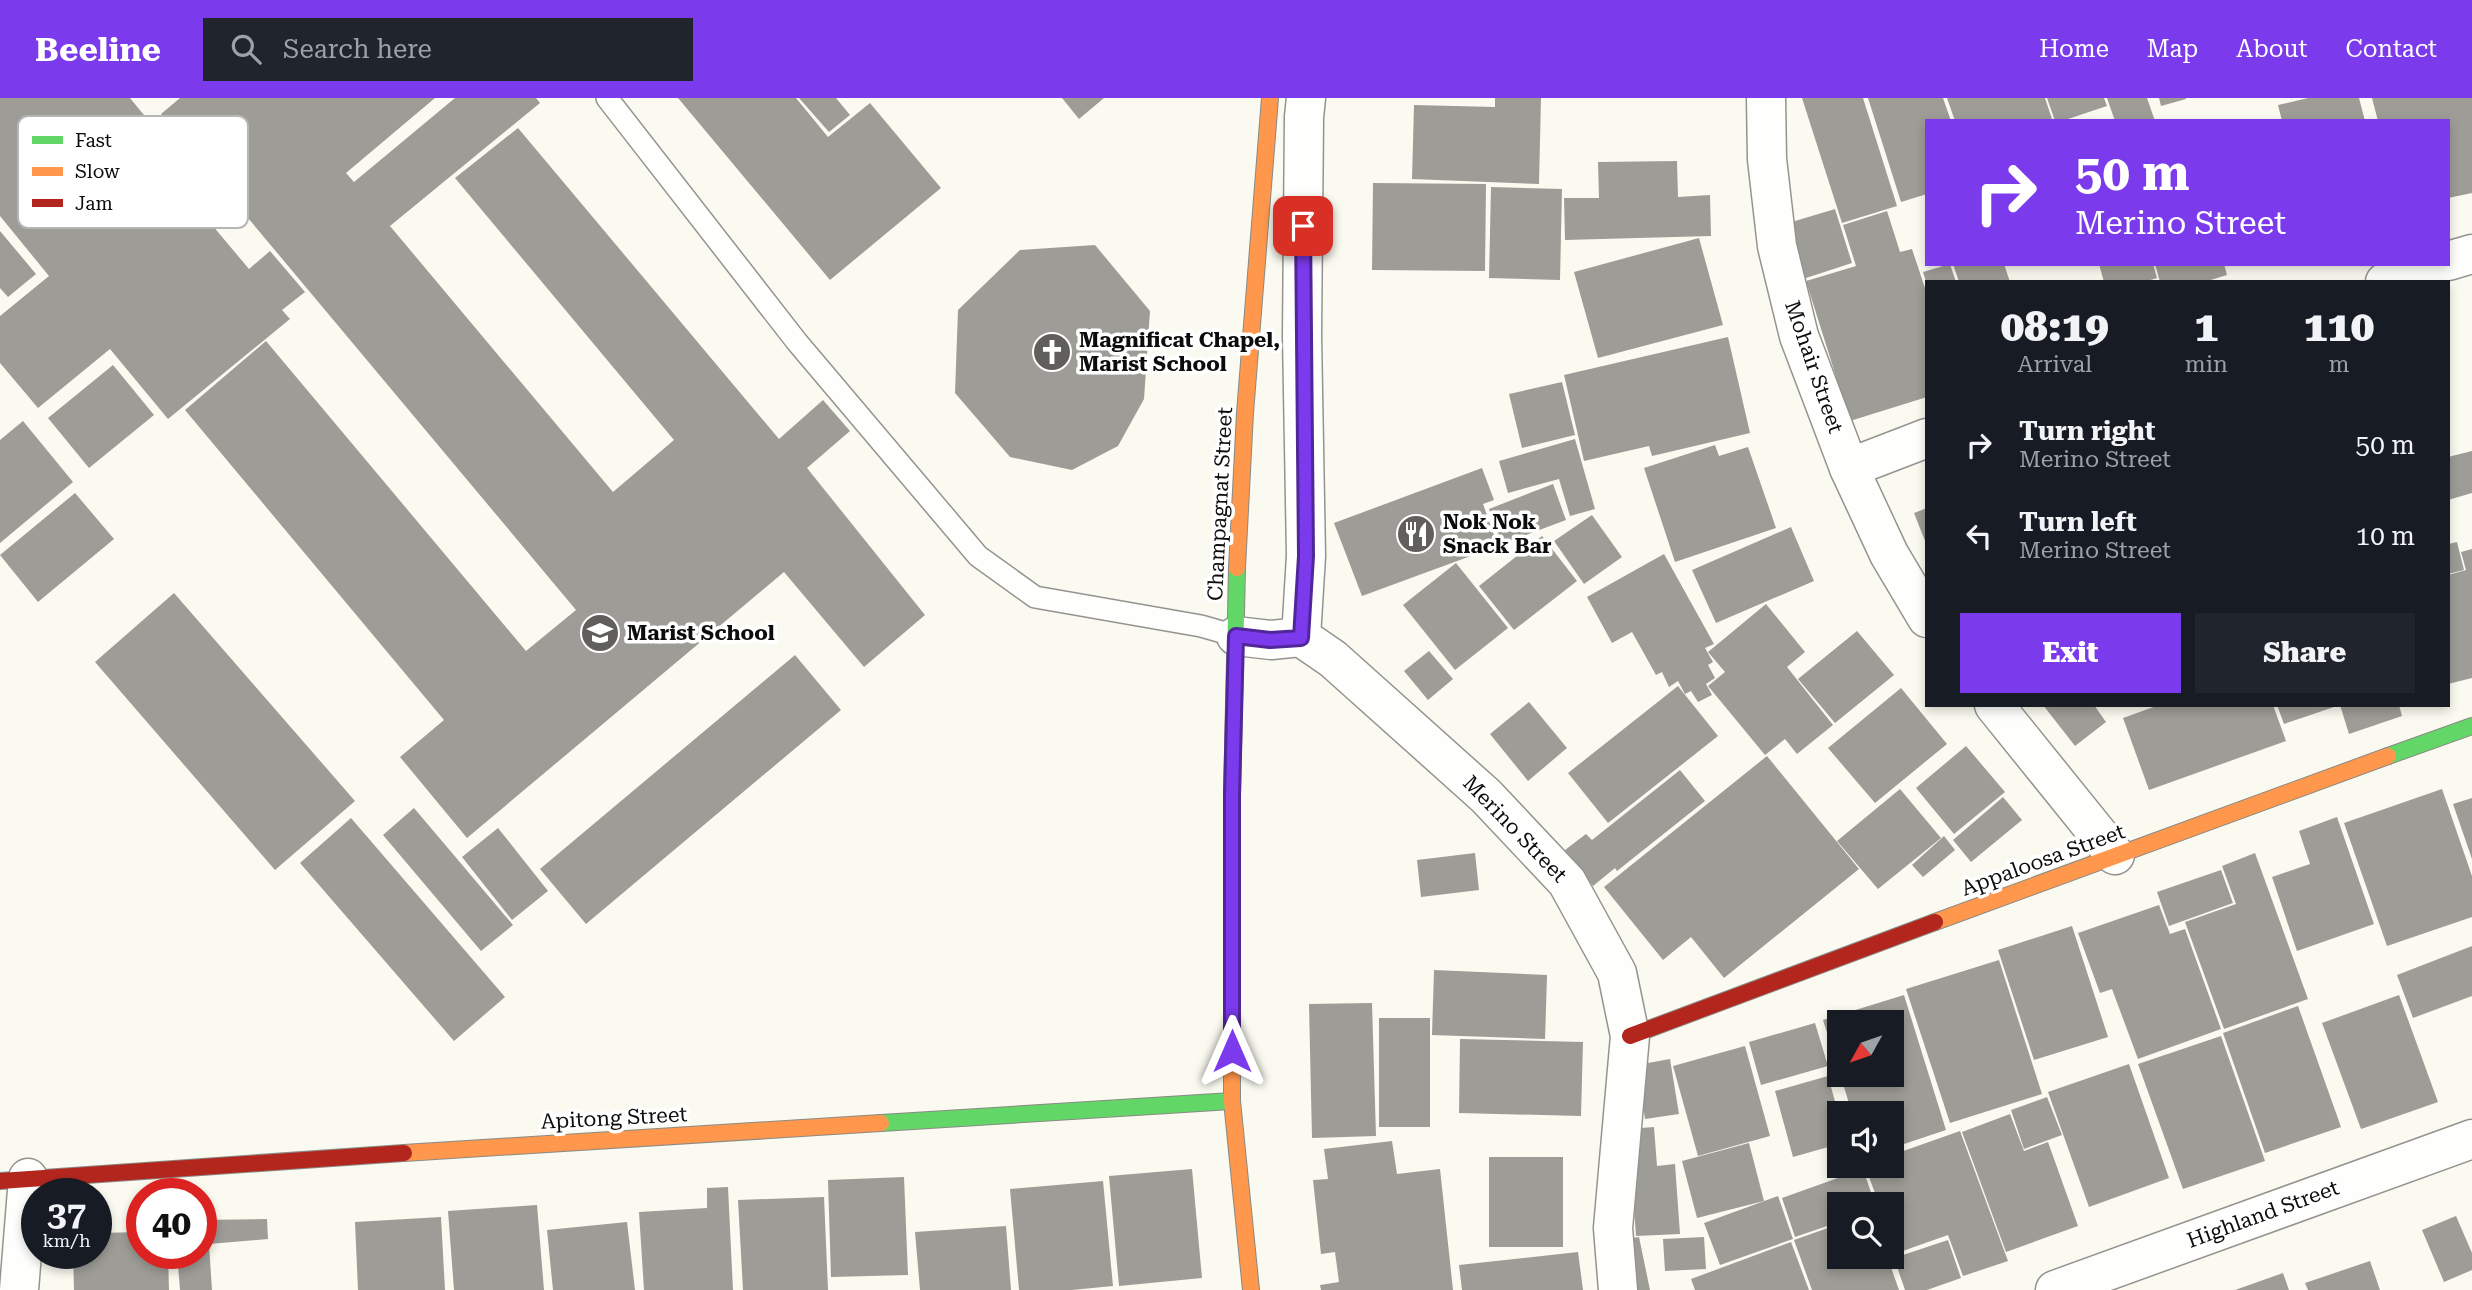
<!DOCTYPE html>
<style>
:root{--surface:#171b24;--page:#20242c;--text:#f1f3f6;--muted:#9ea1a6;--accent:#7c3aed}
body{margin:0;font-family:"Roboto Serif",serif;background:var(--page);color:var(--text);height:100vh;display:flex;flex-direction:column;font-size:26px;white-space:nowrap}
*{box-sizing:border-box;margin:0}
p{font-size:23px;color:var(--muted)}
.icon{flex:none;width:38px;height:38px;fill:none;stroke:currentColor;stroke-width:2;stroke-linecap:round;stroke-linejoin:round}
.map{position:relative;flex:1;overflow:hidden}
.details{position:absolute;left:1925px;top:182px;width:525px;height:427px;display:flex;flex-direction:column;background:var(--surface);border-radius:0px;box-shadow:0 4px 10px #0003}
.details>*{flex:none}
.banner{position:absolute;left:1925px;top:21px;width:525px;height:147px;border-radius:0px;box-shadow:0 4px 10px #0003;background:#7c3aed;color:#fff;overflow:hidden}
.needle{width:46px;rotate:230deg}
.fabs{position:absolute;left:1827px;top:912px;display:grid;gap:14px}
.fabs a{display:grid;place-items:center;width:77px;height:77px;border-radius:0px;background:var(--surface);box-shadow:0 4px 10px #0003;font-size:35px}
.speed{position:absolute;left:21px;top:1080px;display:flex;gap:14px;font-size:35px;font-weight:700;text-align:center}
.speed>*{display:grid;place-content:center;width:91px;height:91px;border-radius:50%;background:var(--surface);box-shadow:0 4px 10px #0003;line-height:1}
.speed small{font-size:18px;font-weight:400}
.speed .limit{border:10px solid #d22;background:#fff;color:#111}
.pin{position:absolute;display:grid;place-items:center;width:60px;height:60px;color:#fff;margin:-30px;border-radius:14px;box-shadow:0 4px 10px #0006}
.me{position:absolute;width:77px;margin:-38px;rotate:0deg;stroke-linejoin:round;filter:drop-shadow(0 0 5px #0008)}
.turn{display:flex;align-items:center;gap:24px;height:147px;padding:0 35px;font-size:32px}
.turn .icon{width:91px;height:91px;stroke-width:2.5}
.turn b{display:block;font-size:49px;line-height:60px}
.eta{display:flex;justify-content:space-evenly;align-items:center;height:119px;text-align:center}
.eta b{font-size:42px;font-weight:800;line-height:49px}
.primary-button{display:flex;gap:14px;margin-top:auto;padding:14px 35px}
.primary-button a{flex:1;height:80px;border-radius:0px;background:var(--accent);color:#fff;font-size:28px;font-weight:800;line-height:80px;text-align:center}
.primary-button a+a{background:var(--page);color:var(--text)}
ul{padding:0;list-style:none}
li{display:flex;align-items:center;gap:21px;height:91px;padding:0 35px}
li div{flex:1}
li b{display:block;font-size:26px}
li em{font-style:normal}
header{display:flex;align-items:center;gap:42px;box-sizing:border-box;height:98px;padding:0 35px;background:var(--accent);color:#fff}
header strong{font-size:33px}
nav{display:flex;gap:38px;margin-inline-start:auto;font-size:24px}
.search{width:490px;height:63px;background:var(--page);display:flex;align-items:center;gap:18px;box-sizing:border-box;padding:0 24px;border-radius:0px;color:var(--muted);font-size:26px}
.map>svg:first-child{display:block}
.building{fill:#9e9c96}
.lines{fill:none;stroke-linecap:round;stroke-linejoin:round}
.lane-casing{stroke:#94938f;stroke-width:24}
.street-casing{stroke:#94938f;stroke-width:41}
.fast-casing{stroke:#8a8a85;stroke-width:18}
.slow-casing{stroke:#8a8a85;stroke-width:18}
.jam-casing{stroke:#8a8a85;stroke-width:18}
.lane{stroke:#fefefd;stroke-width:21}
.street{stroke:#fefefd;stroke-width:38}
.fast{stroke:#63d668;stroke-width:16}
.slow{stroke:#ff974d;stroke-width:16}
.jam{stroke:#b3261e;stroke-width:16}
.route-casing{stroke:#51269a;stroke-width:18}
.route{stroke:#7c3aed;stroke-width:12}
.labels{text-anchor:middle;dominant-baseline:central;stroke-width:7;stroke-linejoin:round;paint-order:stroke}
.poi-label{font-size:21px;font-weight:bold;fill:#0c0c0c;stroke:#fff;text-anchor:start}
.street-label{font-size:21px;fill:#0c0c0c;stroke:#fff}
.key{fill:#fff;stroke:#b6b6b6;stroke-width:2}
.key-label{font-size:19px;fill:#0c0c0c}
</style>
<header>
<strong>Beeline</strong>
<div class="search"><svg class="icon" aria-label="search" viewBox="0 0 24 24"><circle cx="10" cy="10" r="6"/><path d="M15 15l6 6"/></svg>Search here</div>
<nav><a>Home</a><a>Map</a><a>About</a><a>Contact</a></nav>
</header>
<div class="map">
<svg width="2472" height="1192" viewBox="0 0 2472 1192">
<rect width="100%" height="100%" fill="#fbfaf0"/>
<g class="building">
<polygon points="0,0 130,0 148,22 134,34 249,171 270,153 305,194 282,212 290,221 168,321 110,251 38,310 0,265 0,218 49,178 0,118"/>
<polygon points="180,0 435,0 346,75 354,84 455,0 536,0 540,5 390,128 613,394 674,342 455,80 518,30 779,341 823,302 850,333 807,370 925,517 864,569 784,474 467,740 400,659 444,622 185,312 266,243 526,553 576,512 161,16"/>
<polygon points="678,0 796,0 828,39 870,5 941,90 830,182"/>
<polygon points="799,0 836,0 850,17 829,34"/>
<polygon points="1062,0 1104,0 1079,21"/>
<polygon points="1495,0 1541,0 1539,86 1412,81 1414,7 1495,9"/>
<polygon points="1802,0 1863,0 1897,108 1842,125"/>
<polygon points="1868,0 1943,0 1951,23 1927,23 1927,96 1901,104"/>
<polygon points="1947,0 2045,0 2052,21 1955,23"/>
<polygon points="2047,0 2104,0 2107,8 2062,23 2055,23"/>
<polygon points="2107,0 2147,0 2155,23 2115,23"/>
<polygon points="2159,0 2186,0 2186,1 2161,8"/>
<polygon points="2308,0 2359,0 2365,23 2282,23 2278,7"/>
<polygon points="2372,0 2472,0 2472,95 2448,100 2448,23 2378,23"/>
<polygon points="1677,63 1678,99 1710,97 1711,138 1565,142 1564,100 1599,100 1598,64"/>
<polygon points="1373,85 1486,86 1485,173 1372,172"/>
<polygon points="1491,89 1562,91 1560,182 1489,180"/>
<polygon points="1835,111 1852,165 1803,181 1785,126"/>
<polygon points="1887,113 1900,154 1912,151 1927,196 1927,299 1850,323 1806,183 1856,168 1843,127"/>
<polygon points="0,133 36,176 8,199 0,190"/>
<polygon points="1699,140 1723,227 1598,260 1574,174"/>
<polygon points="1095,147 1150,213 1144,301 1118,348 1072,372 1010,359 955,295 958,212 1020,152"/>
<polygon points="1950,166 1956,184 1926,184 1923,174"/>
<polygon points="1953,166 2004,166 2010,184 1959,184"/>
<polygon points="2099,166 2153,166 2157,180 2144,184 2104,184"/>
<polygon points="2155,166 2224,166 2227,177 2204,184 2160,184"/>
<polygon points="1728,239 1750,335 1652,358 1649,348 1584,363 1564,277"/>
<polygon points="113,267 154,317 89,370 48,320"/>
<polygon points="1562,284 1575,337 1522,350 1509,296"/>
<polygon points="23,323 73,384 0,445 0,342"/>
<polygon points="1575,341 1595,411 1570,418 1559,381 1508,395 1499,363"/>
<polygon points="1715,347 1719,358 1748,349 1776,430 1675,464 1644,370"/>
<polygon points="2472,353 2472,395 2448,402 2448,359"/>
<polygon points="1482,370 1494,402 1483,406 1498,448 1362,498 1334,425"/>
<polygon points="1553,386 1566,422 1502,446 1489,411"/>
<polygon points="75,395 114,441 38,504 0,457"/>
<polygon points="1927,410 1927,448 1914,415"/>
<polygon points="1592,417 1622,459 1584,486 1554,443"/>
<polygon points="1791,429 1814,483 1716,525 1692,472"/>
<polygon points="1542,438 1577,483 1514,532 1479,488"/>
<polygon points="2457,444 2464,472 2448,476 2448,446"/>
<polygon points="2472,451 2472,580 2448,586 2448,477 2466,472 2461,454"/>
<polygon points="1664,456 1714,546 1705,550 1713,564 1708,567 1715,580 1706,586 1712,597 1698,604 1691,593 1685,596 1678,583 1669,589 1662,574 1656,577 1632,534 1612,545 1587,499"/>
<polygon points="1456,465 1508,530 1455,572 1403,507"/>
<polygon points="174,495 355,703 275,772 95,564"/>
<polygon points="1766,506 1805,554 1787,569 1833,627 1797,656 1785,641 1765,657 1708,588 1725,574 1708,554"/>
<polygon points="1857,533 1894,577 1835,625 1798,581"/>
<polygon points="1429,553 1453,581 1428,602 1404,573"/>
<polygon points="795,557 841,612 586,826 540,771"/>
<polygon points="1678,588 1718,638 1608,725 1568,675"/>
<polygon points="1901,590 1947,646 1875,705 1828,650"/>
<polygon points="1529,604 1567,650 1528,683 1490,636"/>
<polygon points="2043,607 2094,607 2106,624 2075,648"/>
<polygon points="2159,607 2273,607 2286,643 2149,692 2123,620"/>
<polygon points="2277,607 2337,607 2337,608 2284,626"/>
<polygon points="2340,607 2399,607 2402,618 2349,636"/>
<polygon points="1966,648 2005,694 1954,736 1916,690"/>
<polygon points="1767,658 1859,771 1724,880 1691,839 1663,862 1604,789"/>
<polygon points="1680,672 1705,703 1617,773 1615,770 1593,788 1565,752 1586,736 1592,742"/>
<polygon points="1900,691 1941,740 1878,791 1837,743"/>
<polygon points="2442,691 2472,778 2472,819 2387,848 2344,725"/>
<polygon points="2003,699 2022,722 1971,764 1953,742"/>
<polygon points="2472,700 2472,761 2453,706"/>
<polygon points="414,710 513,827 481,853 383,737"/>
<polygon points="2337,719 2374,826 2297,853 2272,779 2310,766 2299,733"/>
<polygon points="351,720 505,899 454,943 300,765"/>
<polygon points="498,730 548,793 512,822 462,759"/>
<polygon points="1944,738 1955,752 1923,779 1912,767"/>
<polygon points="1475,755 1479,792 1421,799 1417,762"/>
<polygon points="2255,755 2308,901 2224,931 2185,824 2236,806 2222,768"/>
<polygon points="2221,772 2233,805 2169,828 2157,794"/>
<polygon points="2159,807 2170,836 2185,831 2221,931 2138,961 2112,891 2100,895 2078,835"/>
<polygon points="2072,828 2108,939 2034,962 1998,852"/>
<polygon points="2472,848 2472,898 2413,920 2397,877"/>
<polygon points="1999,862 2042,996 1950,1025 1906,891"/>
<polygon points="1434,872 1547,877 1545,941 1432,937"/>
<polygon points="1904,897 1946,1032 1892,1050 1892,1015 1852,1015 1840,976 1892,976 1892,924 1839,924 1839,972 1823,922"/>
<polygon points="2399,897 2438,1004 2361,1031 2322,925"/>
<polygon points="1372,905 1376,1038 1312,1040 1309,906"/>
<polygon points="2298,908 2341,1029 2265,1055 2223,935"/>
<rect x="1379" y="920" width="51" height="109"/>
<polygon points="1815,925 1828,968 1761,987 1749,944"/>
<polygon points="2221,938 2265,1063 2183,1091 2138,966"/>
<polygon points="1460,941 1583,944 1581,1018 1459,1015"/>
<polygon points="1745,948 1770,1038 1698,1058 1673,968"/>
<polygon points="1670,961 1679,1016 1645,1021 1637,967"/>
<polygon points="2129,966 2169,1080 2089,1109 2048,994"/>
<polygon points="1828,978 1839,1018 1839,1046 1793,1059 1775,993"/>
<polygon points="2047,999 2062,1037 2024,1051 2011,1012"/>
<polygon points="2010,1016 2024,1053 2048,1044 2078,1128 2006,1154 1962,1034"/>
<polygon points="1654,1029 1657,1068 1675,1066 1680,1136 1636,1138 1628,1031"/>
<polygon points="1960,1033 2008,1163 1963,1178 1948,1137 1897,1155 1892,1141 1892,1106 1879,1106 1865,1068 1892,1068 1892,1057"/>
<polygon points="1392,1043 1397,1076 1440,1071 1453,1192 1321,1192 1320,1187 1339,1184 1335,1154 1321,1156 1313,1082 1328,1081 1324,1051"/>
<polygon points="1749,1045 1764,1103 1697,1120 1682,1063"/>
<rect x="1489" y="1059" width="74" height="90"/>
<polygon points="1192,1071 1202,1180 1119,1188 1109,1078"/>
<polygon points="1863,1071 1875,1106 1839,1106 1839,1124 1795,1139 1782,1100"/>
<polygon points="904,1079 908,1177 831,1179 828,1082"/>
<polygon points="1103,1083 1113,1188 1072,1192 1019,1192 1010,1091"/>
<polygon points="728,1089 733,1192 644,1192 639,1114 707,1110 707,1090"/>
<polygon points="1778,1098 1793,1141 1720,1167 1704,1125"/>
<polygon points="824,1099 828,1192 743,1192 738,1102"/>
<polygon points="537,1107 544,1192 454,1192 448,1113"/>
<polygon points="2456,1118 2472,1155 2472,1172 2444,1184 2422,1132"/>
<polygon points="441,1119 445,1192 358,1192 355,1124"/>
<polygon points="267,1121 268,1141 209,1146 212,1192 180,1192 177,1155 201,1155 201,1122"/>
<polygon points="627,1124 635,1192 553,1192 547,1132"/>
<polygon points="1839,1126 1839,1158 1887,1158 1899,1192 1812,1192 1794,1142"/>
<polygon points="1006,1128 1011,1192 920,1192 915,1134"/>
<polygon points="142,1134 142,1155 168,1155 169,1192 74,1192 73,1155 96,1155 96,1135"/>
<polygon points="1639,1139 1650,1192 1631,1192 1621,1142"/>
<polygon points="1704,1139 1706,1171 1665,1173 1663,1141"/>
<polygon points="1948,1142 1961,1180 1927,1192 1905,1192 1894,1160"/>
<polygon points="1791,1144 1809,1192 1695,1192 1691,1181"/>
<polygon points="1578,1154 1583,1192 1462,1192 1459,1167"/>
<polygon points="2370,1163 2380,1192 2308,1192 2305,1185"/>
<polygon points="2283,1175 2289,1192 2235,1192"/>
</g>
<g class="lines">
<defs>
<polyline id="lane" points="607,0 797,244 978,458 1035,499 1201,528 1236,538"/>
<g id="street">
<polyline points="1766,0 1767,61 1777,148 1799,238 1849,370 1889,456 1927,520"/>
<polyline points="2448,163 2472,156"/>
<polyline points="2385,184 2439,166"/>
<polyline points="1849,370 1927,340"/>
<polyline points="1236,538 1271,542 1301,539 1333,561 1486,698 1567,784 1617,875 1630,938 1613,1130 1618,1192"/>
<polyline points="1301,539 1306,458 1302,238 1304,19 1306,0"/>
<polyline points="1994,607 2115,757"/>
<polyline points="19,1192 28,1080"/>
<polyline points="2055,1192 2472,1041"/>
</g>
<g id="fast">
<polyline points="2388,658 2472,628"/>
<polyline points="1232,897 1232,697 1237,470"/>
<polyline points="881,1025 1232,1003"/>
</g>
<g id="slow">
<polyline points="1237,470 1245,315 1270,0"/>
<polyline points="1935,824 2388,658"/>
<polyline points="1232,897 1232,1003 1251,1192"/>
<polyline points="404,1055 881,1025"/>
</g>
<g id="jam">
<polyline points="1630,938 1935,824"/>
<polyline points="0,1083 404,1055"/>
</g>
</defs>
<use href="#lane" class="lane-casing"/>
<use href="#street" class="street-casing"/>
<use href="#fast" class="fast-casing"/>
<use href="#slow" class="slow-casing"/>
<use href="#jam" class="jam-casing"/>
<use href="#lane" class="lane"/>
<use href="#street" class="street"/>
<use href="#fast" class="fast"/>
<use href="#slow" class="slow"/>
<use href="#jam" class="jam"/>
</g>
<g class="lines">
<defs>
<polyline id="route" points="1232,953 1232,697 1236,538 1270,542 1301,540 1306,458 1303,128"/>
</defs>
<use href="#route" class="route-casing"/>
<use href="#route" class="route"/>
</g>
<defs>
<symbol id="church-disc" viewBox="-11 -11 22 22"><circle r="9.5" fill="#605f5c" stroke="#fff"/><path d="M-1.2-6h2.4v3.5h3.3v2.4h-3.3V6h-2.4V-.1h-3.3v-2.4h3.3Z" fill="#fff"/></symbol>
<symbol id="restaurant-disc" viewBox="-11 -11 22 22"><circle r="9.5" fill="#605f5c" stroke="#fff"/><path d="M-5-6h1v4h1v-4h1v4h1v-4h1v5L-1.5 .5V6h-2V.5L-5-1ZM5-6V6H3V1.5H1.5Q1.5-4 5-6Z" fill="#fff"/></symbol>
<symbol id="school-disc" viewBox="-11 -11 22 22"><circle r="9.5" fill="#605f5c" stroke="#fff"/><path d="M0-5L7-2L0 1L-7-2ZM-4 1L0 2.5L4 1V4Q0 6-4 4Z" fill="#fff"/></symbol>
</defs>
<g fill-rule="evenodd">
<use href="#church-disc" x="1030" y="232" width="44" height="44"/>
<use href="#restaurant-disc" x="1394" y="414" width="44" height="44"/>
<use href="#school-disc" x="578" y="513" width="44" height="44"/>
</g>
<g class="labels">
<g class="poi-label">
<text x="1079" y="242">Magnificat Chapel,<tspan x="1079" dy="24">Marist School</tspan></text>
<text x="1443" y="424">Nok Nok<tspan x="1443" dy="24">Snack Bar</tspan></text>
<text x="627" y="535">Marist School</text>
</g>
<g class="street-label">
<text transform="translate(1814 269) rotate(71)">Mohair Street</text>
<text transform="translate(1220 406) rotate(-87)">Champagnat Street</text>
<text transform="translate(1515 731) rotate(46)">Merino Street</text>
<text transform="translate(2043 762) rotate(-20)">Appaloosa Street</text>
<text transform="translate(614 1020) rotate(-3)">Apitong Street</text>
<text transform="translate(2263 1116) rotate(-20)">Highland Street</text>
</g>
</g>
<rect x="18" y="18" width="230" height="112" rx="10" class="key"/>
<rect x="32" y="38" width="31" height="8" fill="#63d668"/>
<rect x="32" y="69" width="31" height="9" fill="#ff974d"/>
<rect x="32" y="101" width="31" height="8" fill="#b3261e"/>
<g class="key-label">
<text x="75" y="49">Fast</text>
<text x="75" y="80">Slow</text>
<text x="75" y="112">Jam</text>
</g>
</svg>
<div class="fabs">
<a><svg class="needle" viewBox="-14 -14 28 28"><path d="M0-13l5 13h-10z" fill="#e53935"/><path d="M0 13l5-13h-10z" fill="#9ea1a6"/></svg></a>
<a><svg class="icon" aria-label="sound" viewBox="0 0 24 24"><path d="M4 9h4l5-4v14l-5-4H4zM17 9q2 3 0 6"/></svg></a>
<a><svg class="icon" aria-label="search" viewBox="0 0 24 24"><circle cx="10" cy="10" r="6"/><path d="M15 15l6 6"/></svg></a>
</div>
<div class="speed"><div>37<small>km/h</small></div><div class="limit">40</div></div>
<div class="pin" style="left:1303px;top:128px;background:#d93025"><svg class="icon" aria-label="arrive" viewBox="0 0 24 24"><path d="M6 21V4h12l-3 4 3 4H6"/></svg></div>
<svg class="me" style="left:1232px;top:953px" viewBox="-20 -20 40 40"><path d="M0-17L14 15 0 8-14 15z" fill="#7c3aed" stroke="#fff" stroke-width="4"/></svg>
<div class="banner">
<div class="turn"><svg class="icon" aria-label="right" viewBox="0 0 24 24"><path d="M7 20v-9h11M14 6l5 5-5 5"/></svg><div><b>50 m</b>Merino Street</div></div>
</div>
<section class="details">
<div class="eta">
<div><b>08:19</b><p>Arrival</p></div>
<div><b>1</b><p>min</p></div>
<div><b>110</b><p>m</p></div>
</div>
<ul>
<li><svg class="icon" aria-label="right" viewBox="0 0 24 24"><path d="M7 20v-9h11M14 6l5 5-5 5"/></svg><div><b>Turn right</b><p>Merino Street</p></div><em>50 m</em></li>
<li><svg class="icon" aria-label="left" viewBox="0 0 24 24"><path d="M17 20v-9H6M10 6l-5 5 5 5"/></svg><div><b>Turn left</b><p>Merino Street</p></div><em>10 m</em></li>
</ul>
<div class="primary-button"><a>Exit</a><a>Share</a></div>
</section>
</div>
